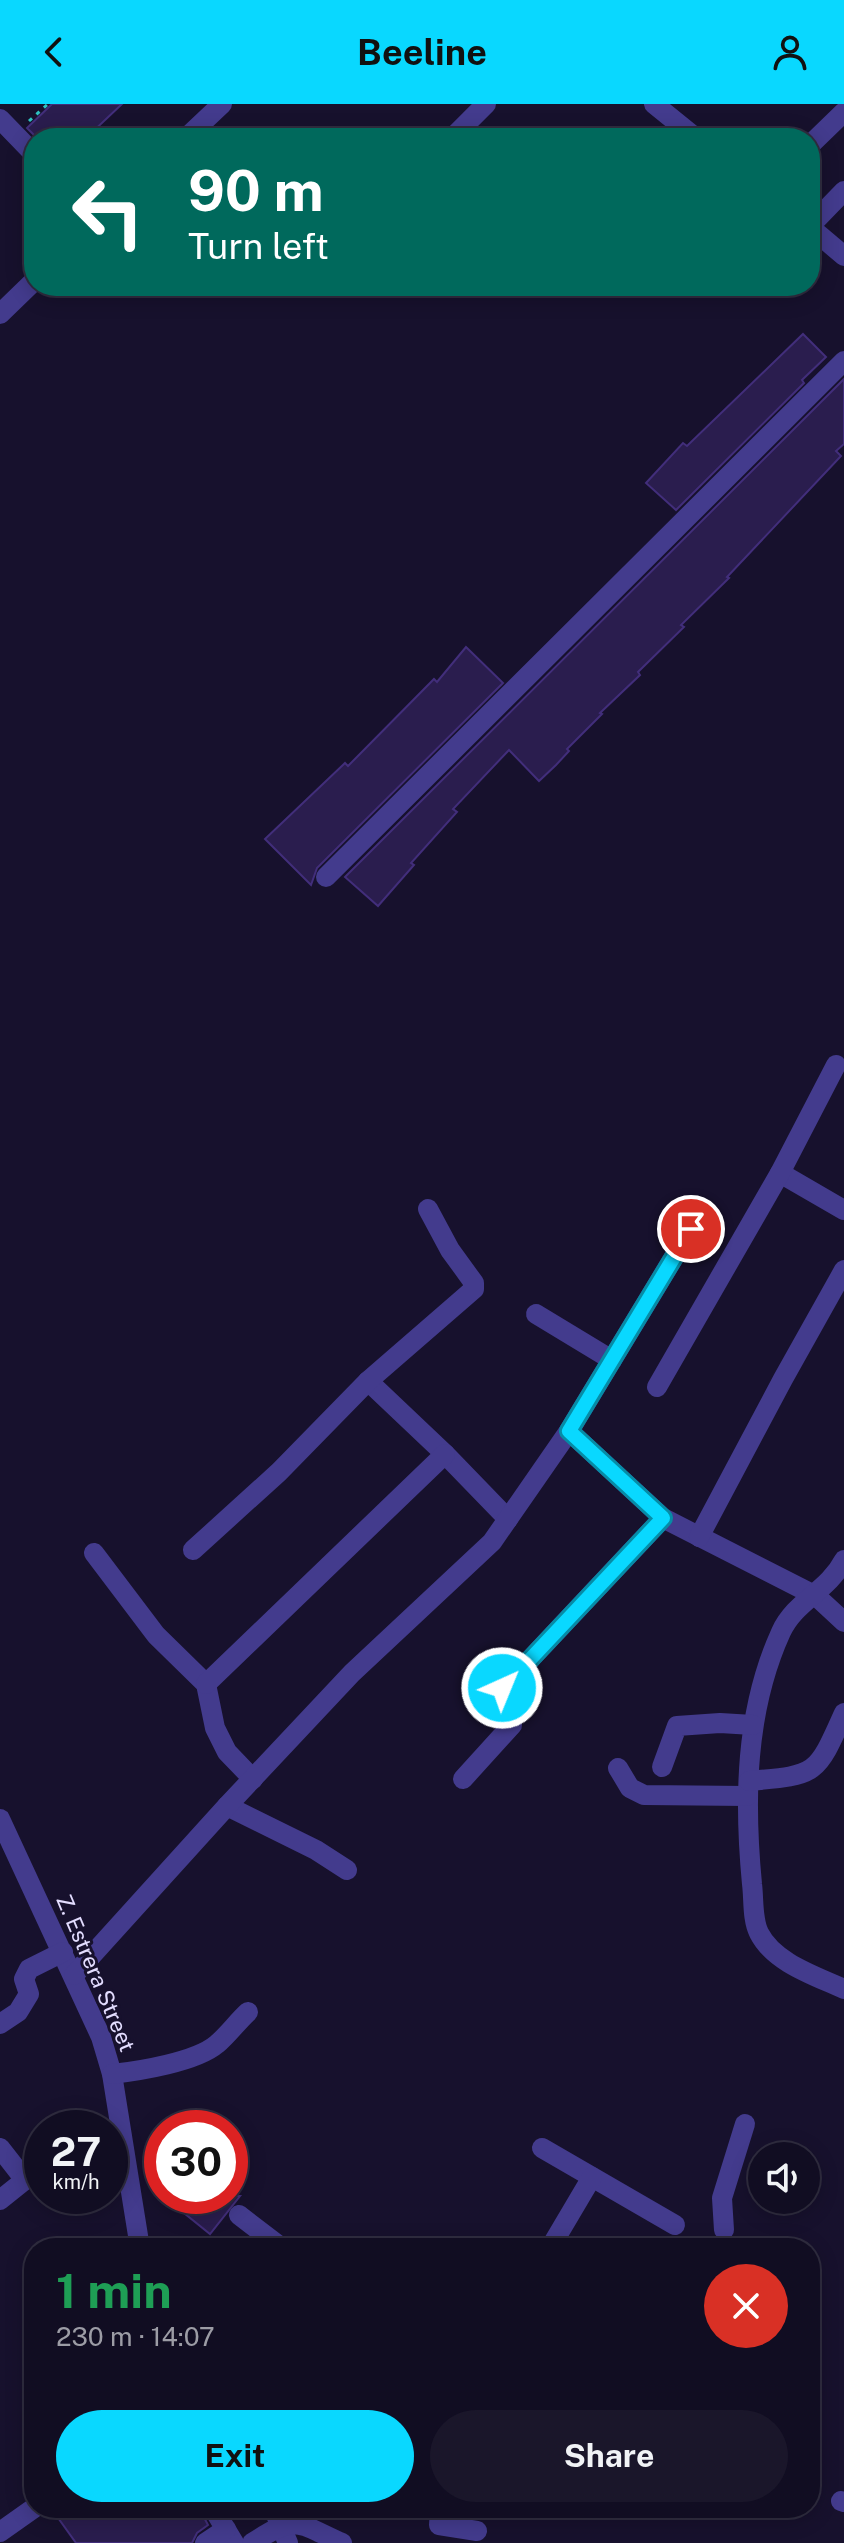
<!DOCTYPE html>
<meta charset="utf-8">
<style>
:root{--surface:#110d22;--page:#1a162a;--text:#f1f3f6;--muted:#9c9ca5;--line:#302d40;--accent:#09d8ff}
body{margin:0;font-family:"Public Sans",sans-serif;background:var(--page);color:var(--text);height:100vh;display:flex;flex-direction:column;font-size:30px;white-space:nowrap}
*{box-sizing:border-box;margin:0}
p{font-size:26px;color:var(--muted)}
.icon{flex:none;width:44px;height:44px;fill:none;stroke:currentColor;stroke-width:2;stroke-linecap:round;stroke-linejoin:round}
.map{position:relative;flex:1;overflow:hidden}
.details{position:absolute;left:24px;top:2134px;width:796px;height:280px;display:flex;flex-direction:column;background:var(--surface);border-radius:32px;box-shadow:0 4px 20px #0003,0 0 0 2px var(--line)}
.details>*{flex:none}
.hud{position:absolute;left:24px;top:24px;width:796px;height:168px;border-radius:32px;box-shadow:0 4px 20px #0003,0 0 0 2px var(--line);background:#00695c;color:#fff;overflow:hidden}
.buttons{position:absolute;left:748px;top:2038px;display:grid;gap:16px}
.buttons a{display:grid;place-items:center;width:72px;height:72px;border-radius:50%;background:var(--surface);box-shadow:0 4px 20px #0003,0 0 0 2px var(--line);font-size:40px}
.speed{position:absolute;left:24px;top:2006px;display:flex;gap:16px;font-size:40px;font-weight:700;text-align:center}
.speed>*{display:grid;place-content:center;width:104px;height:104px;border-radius:50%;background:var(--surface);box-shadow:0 4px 20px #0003,0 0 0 2px var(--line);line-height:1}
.speed small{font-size:20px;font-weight:400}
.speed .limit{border:12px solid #d22;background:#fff;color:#111}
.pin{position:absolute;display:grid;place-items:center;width:68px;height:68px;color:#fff;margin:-34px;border:4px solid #fff;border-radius:50%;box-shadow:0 2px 8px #0007}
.me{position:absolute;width:88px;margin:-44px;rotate:44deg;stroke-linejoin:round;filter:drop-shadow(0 0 6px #0008)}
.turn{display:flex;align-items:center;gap:28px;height:168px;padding:0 32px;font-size:36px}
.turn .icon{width:104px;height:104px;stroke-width:2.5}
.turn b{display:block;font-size:56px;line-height:68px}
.round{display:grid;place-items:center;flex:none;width:84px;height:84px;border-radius:42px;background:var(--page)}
.head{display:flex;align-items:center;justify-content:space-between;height:136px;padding:0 32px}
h1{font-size:48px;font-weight:700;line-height:60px;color:#1e9e55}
.cta{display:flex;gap:16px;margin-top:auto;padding:16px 32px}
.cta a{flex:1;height:92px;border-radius:48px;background:var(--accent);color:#111;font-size:32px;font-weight:700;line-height:92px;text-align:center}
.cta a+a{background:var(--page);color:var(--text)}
header{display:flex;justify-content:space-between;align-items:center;height:104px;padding:0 32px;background:var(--accent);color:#111;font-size:36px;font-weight:700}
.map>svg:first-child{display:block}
.building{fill:#2a1d4e;stroke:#422e7b;stroke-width:2}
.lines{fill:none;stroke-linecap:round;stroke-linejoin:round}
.path{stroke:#2ec2c1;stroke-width:3;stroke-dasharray:4 6;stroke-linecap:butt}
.minor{stroke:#433b8d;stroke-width:20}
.route-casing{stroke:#068ca6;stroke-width:20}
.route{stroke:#09d8ff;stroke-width:14}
.labels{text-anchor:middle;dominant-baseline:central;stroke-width:6;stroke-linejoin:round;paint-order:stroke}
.street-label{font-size:22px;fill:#e3ddff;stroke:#17112d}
</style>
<header><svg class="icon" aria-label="back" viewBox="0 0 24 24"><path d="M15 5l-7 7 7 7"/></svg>Beeline<svg class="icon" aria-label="person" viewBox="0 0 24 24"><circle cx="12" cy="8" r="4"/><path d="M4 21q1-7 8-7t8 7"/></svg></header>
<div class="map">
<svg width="844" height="2439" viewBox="0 0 844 2439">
<rect width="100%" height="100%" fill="#17112d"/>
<g class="building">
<polygon points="52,0 122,0 86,34 37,34 27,24"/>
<polygon points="803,230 826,253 802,276 804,279 676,406 646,379 683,339 687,342"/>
<polygon points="844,275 844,340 836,347 841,352 727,473 729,474 681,521 684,523 638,568 640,571 600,609 602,610 567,645 569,647 556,661 539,677 509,646 453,705 457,708 411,759 414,761 378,802 345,773"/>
<polygon points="466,543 503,579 317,764 311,781 265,735 345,659 348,662 434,575 437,578"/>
<polygon points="197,2092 240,2092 210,2130 184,2109"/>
<polygon points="51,2404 199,2404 208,2421 197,2429 192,2439 76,2439"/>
</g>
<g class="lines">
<polyline class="path" points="29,17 48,0"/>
<g class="minor">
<polyline points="654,0 696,34"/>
<polyline points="0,15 34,50"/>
<polyline points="186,34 222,0"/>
<polyline points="452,34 486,0"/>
<polyline points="810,41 844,8"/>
<polyline points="810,122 844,87"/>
<polyline points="810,123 844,152"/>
<polyline points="0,210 34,177"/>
<polyline points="326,773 844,257"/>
<polyline points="780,1069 844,1106"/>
<polyline points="536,1210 612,1256"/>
<polyline points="368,1277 445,1350 508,1415"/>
<polyline points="657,1283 780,1069 836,961"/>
<polyline points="569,1327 663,1414 816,1492 844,1518"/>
<polyline points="699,1433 783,1275 844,1166"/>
<polyline points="193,1446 279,1368 368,1277 474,1185 474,1179 450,1146 428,1105"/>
<polyline points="94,1449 156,1531 206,1580 215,1624 227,1648 253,1675"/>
<path d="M844 1456C828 1487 795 1497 781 1528 745 1607 744 1696 752 1780 754 1795 752 1815 759 1829 774 1859 816 1872 844 1885"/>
<polyline points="206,1580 445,1350"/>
<polyline points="662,1663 677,1622 720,1619 753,1621"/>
<polyline points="618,1664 630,1684 644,1691 747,1692"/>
<path d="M463 1675 512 1621 510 1602 501 1589C503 1574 510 1568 523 1563L663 1414"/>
<path d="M749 1677C817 1671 816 1672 844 1609"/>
<polyline points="227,1702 316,1746 347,1766"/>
<polyline points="0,1715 101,1933 112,1970 140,2144"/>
<polyline points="74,1871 227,1702 352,1569 492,1438 569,1327 691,1125"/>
<polyline points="0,1920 18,1908 29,1890 24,1875 29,1865 63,1848"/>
<path d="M112 1970C139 1967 196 1958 217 1940 228 1931 237 1918 248 1908"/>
<polyline points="0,2044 25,2076"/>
<polyline points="542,2044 675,2121"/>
<polyline points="0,2096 25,2076 42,2068"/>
<polyline points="239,2111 282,2144"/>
<polyline points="724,2126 722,2094 745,2020"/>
<polyline points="550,2144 592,2073"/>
<polyline points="841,2397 844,2398"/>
<polyline points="213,2404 234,2439"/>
<polyline points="273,2404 288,2439"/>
<polyline points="440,2404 439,2421 477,2427"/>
<polyline points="0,2428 34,2404"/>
<polyline points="205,2439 226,2425"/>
<path d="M252 2439C297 2410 295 2418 342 2439"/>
</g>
</g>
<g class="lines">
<defs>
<path id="route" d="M502 1584C505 1572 512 1567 523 1563L663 1414 569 1327 691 1125"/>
</defs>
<use href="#route" class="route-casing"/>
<use href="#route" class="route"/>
</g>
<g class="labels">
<g class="street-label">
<text transform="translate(96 1869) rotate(67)">Z. Estrera Street</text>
</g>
</g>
</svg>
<div class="buttons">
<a><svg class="icon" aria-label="sound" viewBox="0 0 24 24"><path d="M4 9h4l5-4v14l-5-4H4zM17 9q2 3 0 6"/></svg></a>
</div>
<div class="speed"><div>27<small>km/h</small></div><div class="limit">30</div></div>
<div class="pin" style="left:691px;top:1125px;background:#d93025"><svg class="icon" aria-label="arrive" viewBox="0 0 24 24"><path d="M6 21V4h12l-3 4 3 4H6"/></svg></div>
<svg class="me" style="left:502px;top:1584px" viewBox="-20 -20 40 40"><circle r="17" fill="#09d8ff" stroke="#fff" stroke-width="3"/><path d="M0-11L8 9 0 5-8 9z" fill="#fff"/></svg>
<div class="hud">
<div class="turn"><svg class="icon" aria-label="left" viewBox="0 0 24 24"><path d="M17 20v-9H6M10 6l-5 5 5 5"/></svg><div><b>90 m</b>Turn left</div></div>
</div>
<section class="details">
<div class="head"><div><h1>1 min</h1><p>230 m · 14:07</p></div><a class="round" style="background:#d93025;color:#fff"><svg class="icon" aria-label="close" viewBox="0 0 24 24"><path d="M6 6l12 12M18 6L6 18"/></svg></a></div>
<div class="cta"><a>Exit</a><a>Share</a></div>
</section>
</div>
